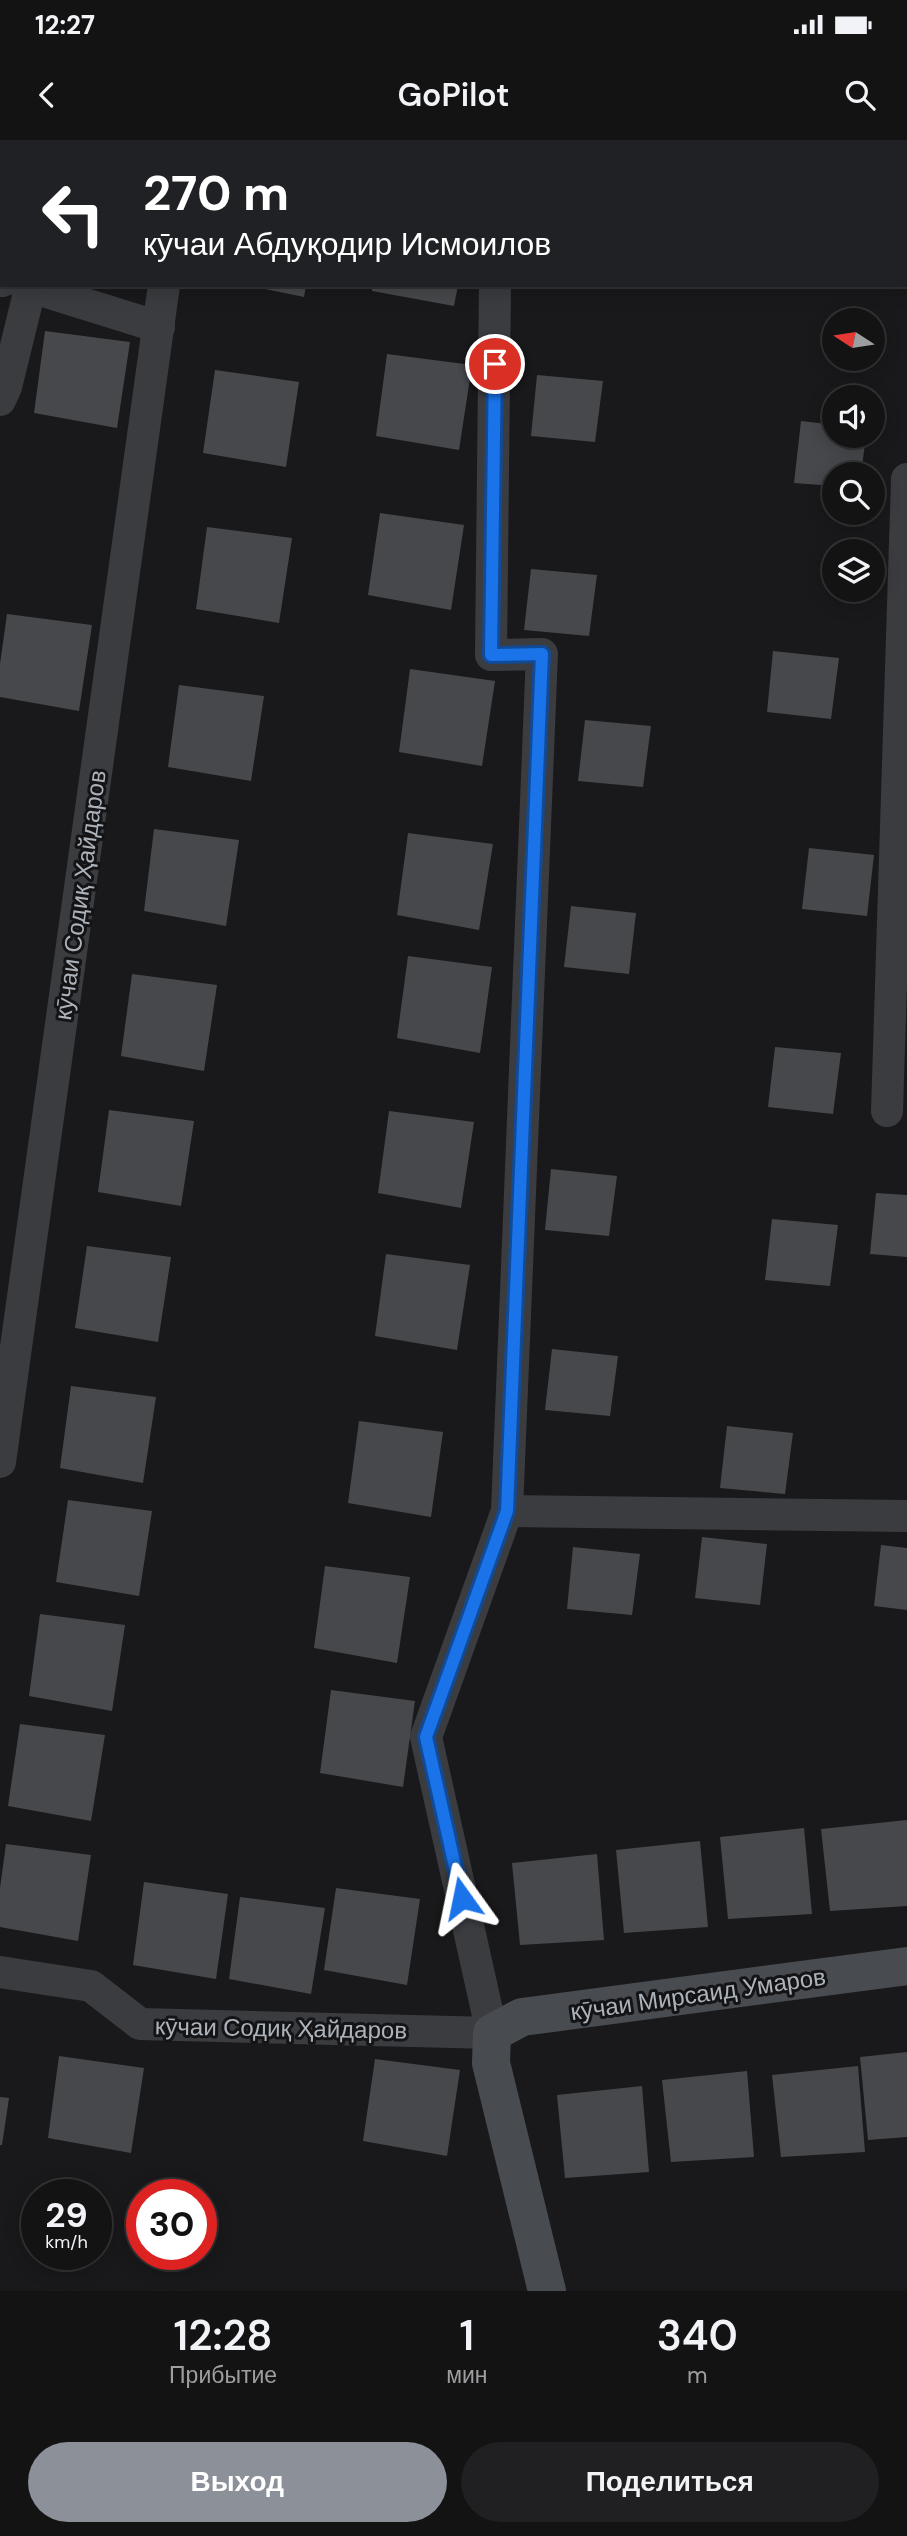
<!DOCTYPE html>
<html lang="ru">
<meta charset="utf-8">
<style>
:root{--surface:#131314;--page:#202022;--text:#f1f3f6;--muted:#9d9ea0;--line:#323234;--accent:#8c9099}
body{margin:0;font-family:"DM Sans",sans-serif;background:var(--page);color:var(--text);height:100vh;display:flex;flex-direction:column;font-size:26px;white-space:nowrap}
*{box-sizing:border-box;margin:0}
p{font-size:23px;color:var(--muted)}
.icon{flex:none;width:38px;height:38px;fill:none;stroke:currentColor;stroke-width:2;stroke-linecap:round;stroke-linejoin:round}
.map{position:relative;height:2151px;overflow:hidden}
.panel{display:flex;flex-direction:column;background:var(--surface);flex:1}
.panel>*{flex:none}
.guide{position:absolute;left:0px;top:0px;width:908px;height:147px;box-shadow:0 4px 18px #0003,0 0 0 2px var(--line);background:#202124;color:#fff;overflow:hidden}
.needle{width:46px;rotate:282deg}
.buttons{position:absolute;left:822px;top:168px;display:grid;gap:14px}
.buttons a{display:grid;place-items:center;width:63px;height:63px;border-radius:50%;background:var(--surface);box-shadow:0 4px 18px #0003,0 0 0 2px var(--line);font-size:35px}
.speed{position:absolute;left:21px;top:2039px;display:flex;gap:14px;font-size:35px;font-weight:700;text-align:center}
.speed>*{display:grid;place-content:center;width:91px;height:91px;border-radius:50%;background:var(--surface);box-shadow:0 4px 18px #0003,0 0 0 2px var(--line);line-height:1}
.speed small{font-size:18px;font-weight:400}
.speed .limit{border:10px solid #d22;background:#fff;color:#111}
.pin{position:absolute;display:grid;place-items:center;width:60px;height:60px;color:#fff;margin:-30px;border:4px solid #fff;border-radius:50%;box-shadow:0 2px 7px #0007}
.me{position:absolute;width:77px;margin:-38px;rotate:348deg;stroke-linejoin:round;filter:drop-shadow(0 0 5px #0008)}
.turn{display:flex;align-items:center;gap:24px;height:147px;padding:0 28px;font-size:32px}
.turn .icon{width:91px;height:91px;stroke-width:2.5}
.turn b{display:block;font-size:49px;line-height:60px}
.eta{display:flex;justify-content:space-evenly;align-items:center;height:119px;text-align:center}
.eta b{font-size:42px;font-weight:600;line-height:49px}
.action{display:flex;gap:14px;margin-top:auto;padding:14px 28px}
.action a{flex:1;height:80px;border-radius:42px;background:var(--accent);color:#fff;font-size:28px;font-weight:600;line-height:80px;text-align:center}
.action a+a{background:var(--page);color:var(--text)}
.status{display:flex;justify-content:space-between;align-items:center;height:49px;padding:0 35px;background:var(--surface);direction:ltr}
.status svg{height:19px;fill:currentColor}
header{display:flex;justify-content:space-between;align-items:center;height:91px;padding:0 28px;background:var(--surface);font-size:32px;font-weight:600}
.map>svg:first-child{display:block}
.building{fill:#46484b}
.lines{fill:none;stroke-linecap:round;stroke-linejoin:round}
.street{stroke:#3a3c40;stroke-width:32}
.secondary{stroke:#484b50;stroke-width:38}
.route-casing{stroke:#114b97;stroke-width:18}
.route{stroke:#1a73e8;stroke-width:12}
.labels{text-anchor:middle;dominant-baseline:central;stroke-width:6;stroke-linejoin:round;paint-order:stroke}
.street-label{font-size:24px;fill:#acb2ba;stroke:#141416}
</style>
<div class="status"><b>12:27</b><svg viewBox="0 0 49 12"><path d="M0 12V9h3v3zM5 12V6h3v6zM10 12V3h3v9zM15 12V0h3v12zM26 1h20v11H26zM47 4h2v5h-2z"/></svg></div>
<header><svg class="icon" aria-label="back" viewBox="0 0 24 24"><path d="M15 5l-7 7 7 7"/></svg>GoPilot<svg class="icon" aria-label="search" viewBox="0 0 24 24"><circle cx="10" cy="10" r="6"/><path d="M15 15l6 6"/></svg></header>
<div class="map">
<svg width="907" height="2151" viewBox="0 0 907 2151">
<rect width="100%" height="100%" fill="#19191b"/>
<g class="building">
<polygon points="245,145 306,145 304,157"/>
<polygon points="372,145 458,145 454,166 372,151"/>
<polygon points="45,191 130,202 117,288 34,273"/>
<polygon points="387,214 472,225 459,310 376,296"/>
<polygon points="215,230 299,242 286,327 203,313"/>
<polygon points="537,235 603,241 595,302 531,296"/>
<polygon points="801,281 835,285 835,296 866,296 861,334 835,334 835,346 794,343"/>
<polygon points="380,373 464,385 451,470 368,455"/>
<polygon points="207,387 292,398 279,483 196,469"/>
<polygon points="531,429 597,435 589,496 524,490"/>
<polygon points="7,474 92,485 79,571 0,557 0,524"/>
<polygon points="773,511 839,518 831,579 767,572"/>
<polygon points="410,529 495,541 482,626 399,612"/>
<polygon points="179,545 264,556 251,641 168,627"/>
<polygon points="585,580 651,586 643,647 578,641"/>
<polygon points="154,689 239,700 226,786 144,771"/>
<polygon points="408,693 493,704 479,790 397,775"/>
<polygon points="809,708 874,715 867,776 802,769"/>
<polygon points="571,766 636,773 629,834 564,827"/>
<polygon points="408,816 492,827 480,913 397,898"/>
<polygon points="132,834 217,845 204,931 121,916"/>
<polygon points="775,907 841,913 833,974 768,967"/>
<polygon points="109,970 194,981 181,1066 98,1052"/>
<polygon points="389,971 474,982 461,1068 378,1053"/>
<polygon points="551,1029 617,1036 609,1096 545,1090"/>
<polygon points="876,1053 907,1055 907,1117 870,1114"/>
<polygon points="772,1079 838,1085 830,1146 765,1140"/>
<polygon points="87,1106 171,1117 158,1202 75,1188"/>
<polygon points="386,1114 470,1125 457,1210 375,1196"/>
<polygon points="552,1209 618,1216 610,1276 545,1270"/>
<polygon points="71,1246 156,1257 143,1343 60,1328"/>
<polygon points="359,1281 443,1292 431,1377 348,1363"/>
<polygon points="727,1286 793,1293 785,1354 720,1348"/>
<polygon points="68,1360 152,1371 139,1456 56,1442"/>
<polygon points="702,1397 767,1404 760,1465 695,1458"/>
<polygon points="881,1405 907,1408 907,1470 874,1466"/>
<polygon points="573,1407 640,1414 632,1475 567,1469"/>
<polygon points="325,1426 410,1437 397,1523 314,1508"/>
<polygon points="40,1474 125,1485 112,1571 29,1556"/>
<polygon points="331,1550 415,1561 403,1647 320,1633"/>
<polygon points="20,1584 105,1595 91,1681 8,1666"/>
<polygon points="907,1680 907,1766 830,1771 821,1689"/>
<polygon points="804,1688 812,1774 728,1779 720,1697"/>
<polygon points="700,1701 708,1787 624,1793 616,1710"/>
<polygon points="6,1704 91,1715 78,1801 0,1787 0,1748"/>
<polygon points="597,1714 604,1800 520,1805 512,1723"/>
<polygon points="144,1742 228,1754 216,1839 133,1825"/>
<polygon points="336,1748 420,1759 407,1845 324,1830"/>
<polygon points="240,1757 325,1768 311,1854 229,1839"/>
<polygon points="907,1912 907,1997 868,2000 860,1917"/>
<polygon points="59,1916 144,1928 131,2013 48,1998"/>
<polygon points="375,1919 460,1930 447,2016 363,2001"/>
<polygon points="858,1926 865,2012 781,2017 772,1935"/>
<polygon points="747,1931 754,2017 671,2022 662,1940"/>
<polygon points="642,1946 649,2032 565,2038 557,1955"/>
<polygon points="0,1957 9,1958 2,2005 0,2005"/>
</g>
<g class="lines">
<g class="street">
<polyline points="85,2 85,0"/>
<polyline points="668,2 668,0"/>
<polyline points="906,55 907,55"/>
<polyline points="0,140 2,141"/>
<polyline points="24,145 159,187"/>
<polyline points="0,260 6,247 31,145"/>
<polyline points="887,971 907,339"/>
<polyline points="0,1322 164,145"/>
<polyline points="507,1371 907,1376"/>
<polyline points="0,1832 91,1846 140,1884 492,1893 426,1597 507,1371 542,514 491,515 495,145"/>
</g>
<polyline class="secondary" points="547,2151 491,1923 492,1893 522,1877 907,1826"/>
</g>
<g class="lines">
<defs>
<polyline id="route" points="462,1758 426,1597 507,1371 542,514 491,515 495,224"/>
</defs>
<use href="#route" class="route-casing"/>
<use href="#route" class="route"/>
</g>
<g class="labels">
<g class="street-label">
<text transform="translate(80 755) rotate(-82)">кӯчаи Содиқ Ҳайдаров</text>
<text transform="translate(698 1854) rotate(-8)">кӯчаи Мирсаид Умаров</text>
<text transform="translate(281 1888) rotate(1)">кӯчаи Содиқ Ҳайдаров</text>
</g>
</g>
</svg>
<div class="buttons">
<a><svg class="needle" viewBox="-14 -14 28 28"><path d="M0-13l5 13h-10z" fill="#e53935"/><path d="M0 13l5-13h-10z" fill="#9d9ea0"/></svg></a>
<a><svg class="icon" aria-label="sound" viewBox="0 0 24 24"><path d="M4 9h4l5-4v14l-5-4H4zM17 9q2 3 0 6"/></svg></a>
<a><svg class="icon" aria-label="search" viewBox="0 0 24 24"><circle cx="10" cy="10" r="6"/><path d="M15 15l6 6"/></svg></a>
<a><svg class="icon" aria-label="layers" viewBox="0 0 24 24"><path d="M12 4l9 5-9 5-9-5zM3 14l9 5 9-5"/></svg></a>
</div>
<div class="speed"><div>29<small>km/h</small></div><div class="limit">30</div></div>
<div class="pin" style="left:495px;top:224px;background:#d93025"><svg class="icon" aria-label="arrive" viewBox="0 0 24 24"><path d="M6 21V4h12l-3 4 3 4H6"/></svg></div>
<svg class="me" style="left:462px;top:1758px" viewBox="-20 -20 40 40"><path d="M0-17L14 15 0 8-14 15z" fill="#1a73e8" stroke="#fff" stroke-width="4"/></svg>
<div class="guide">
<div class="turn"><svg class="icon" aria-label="left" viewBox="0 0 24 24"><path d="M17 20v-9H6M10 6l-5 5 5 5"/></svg><div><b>270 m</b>кӯчаи Абдуқодир Исмоилов</div></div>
</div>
</div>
<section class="panel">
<div class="eta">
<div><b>12:28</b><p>Прибытие</p></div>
<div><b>1</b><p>мин</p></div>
<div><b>340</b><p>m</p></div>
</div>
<div class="action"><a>Выход</a><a>Поделиться</a></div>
</section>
